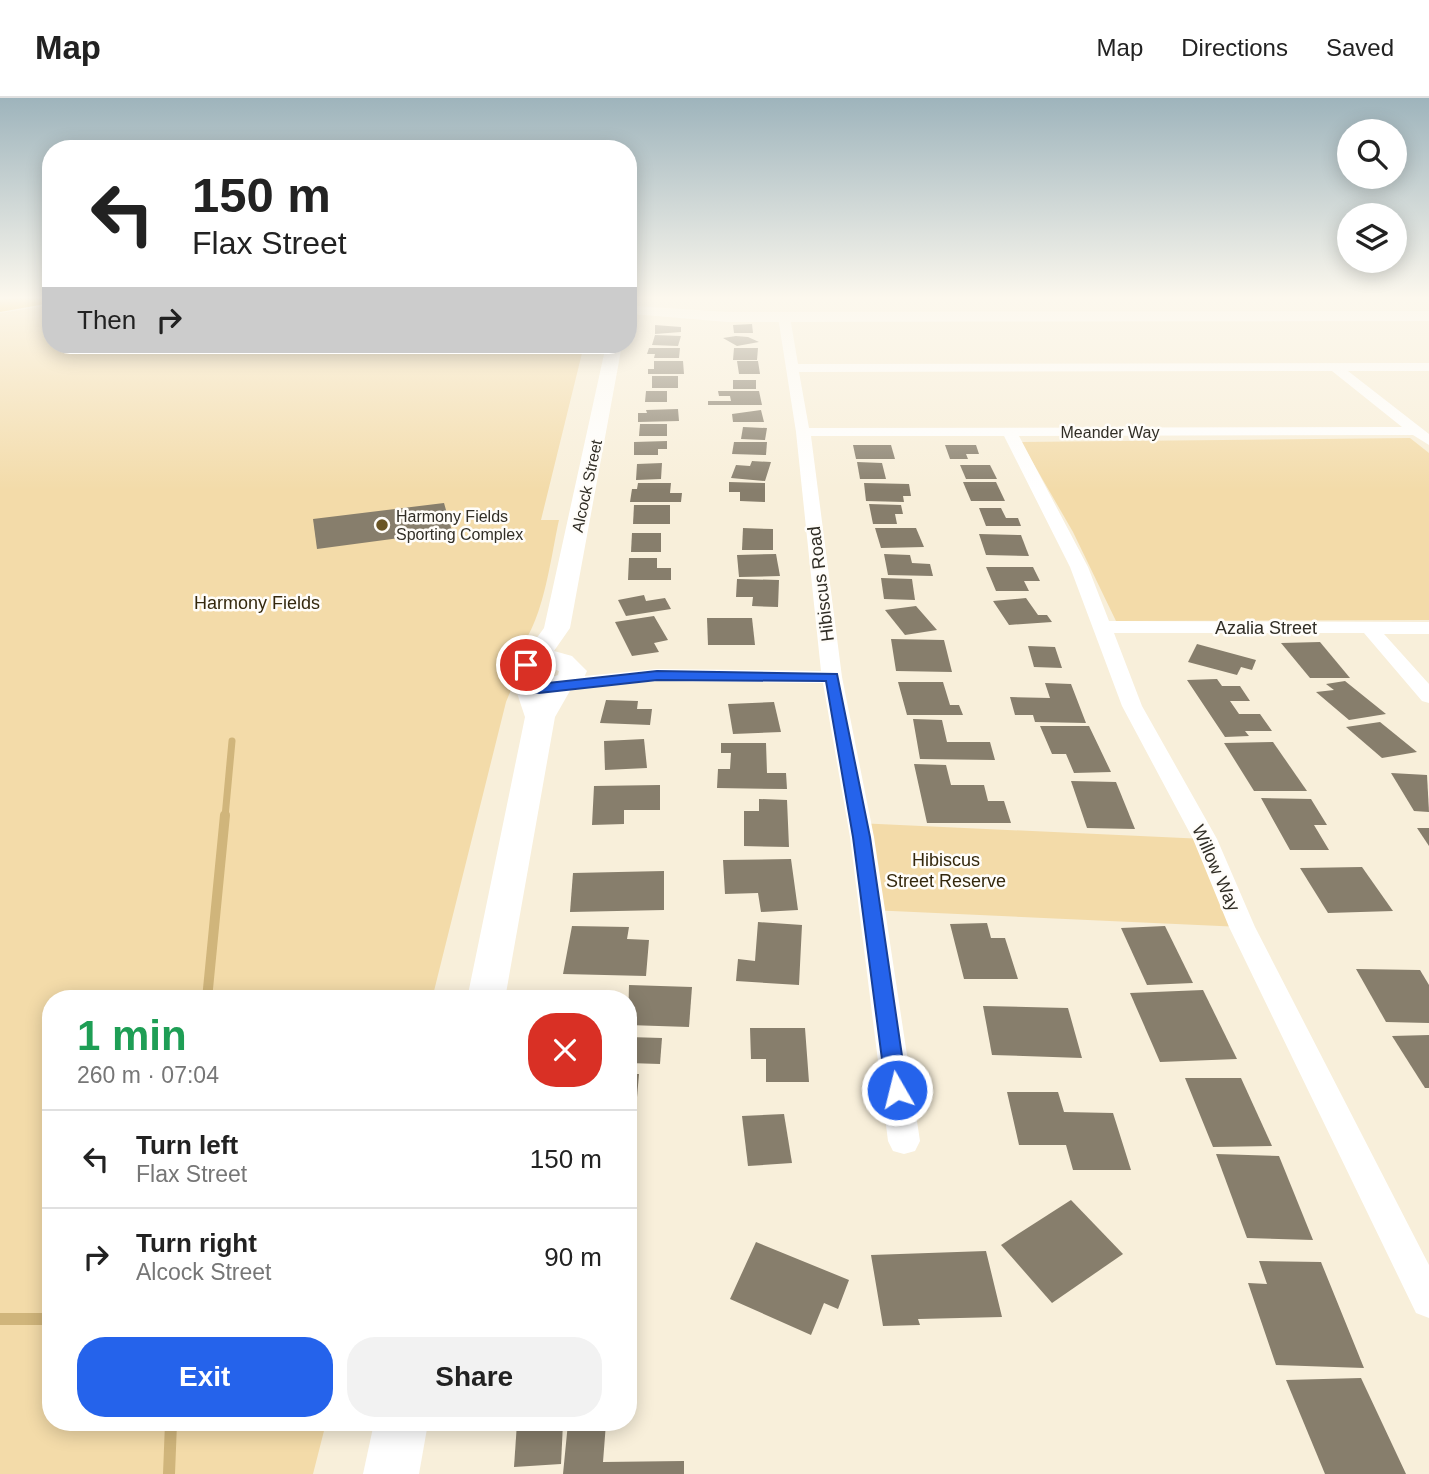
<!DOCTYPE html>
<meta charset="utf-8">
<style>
:root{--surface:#fff;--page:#f2f2f2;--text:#222;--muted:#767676;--line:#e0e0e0;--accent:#2563eb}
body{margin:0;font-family:Helvetica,sans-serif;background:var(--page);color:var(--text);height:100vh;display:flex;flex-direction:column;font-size:26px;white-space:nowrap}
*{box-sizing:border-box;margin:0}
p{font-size:23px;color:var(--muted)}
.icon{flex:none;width:38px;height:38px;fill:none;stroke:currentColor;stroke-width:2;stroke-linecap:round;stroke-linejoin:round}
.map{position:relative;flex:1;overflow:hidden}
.details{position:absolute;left:42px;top:892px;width:595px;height:441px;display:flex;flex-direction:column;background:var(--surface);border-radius:28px;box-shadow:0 4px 18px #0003}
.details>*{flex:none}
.top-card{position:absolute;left:42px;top:42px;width:595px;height:214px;border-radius:28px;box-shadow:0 4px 18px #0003;background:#fff;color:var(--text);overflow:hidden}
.tools{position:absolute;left:1337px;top:21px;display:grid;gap:14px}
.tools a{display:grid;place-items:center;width:70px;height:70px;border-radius:50%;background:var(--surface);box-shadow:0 4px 18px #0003;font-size:35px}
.pin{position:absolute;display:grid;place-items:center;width:60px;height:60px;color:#fff;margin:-30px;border:4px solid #fff;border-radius:50%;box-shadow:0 2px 7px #0007}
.me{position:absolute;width:77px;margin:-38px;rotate:352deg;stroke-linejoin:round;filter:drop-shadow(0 0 5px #0008)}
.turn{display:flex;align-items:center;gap:24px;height:147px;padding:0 35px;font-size:32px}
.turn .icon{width:91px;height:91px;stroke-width:2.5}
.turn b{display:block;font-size:49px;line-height:60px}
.then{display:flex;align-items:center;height:66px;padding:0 35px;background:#0003;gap:14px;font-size:26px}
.round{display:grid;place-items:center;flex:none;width:74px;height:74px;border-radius:28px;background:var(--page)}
.overview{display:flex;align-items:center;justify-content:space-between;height:119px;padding:0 35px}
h1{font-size:42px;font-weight:800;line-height:52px;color:#1e9e55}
.cta{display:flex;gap:14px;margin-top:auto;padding:14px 35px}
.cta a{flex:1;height:80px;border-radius:28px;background:var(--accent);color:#fff;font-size:28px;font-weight:800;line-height:80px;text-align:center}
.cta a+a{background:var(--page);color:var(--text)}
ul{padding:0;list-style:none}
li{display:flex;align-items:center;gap:21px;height:98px;padding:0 35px;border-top:2px solid var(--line)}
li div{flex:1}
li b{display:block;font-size:26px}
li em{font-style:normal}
header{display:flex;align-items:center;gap:42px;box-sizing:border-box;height:98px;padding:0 35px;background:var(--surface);border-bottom:2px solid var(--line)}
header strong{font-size:33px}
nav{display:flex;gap:38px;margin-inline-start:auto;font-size:24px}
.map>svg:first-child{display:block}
.green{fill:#f3dba9}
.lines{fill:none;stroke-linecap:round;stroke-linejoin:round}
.stream-far2{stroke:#d0b57b;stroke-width:7}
.stream-far1{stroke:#d0b57b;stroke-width:10}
.stream{stroke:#d0b57b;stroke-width:12}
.building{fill:#877e6c}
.street{fill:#fff;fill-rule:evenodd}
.secondary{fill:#fff;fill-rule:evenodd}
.highway{fill:#f2bf44;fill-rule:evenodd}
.route{fill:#2563eb;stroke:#184099;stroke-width:2}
.poi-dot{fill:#6a5524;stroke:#fffdf9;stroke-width:2.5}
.labels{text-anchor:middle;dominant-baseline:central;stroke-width:5;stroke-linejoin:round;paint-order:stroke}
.far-street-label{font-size:16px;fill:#312e26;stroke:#fffdf9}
.far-poi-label{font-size:16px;fill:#312e26;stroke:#fffdf9;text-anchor:start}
.street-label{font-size:18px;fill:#312e26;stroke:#fffdf9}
.park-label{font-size:18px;fill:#34280d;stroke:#fffdf9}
</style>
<header>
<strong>Map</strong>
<nav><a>Map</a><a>Directions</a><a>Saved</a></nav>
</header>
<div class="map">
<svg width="1429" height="1376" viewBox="0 0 1429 1376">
<rect width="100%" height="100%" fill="#f8efda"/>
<g class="green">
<path d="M51 207V247H584L541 422H559C551 456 542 544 508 558L518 575 506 604 432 901H51V1325H326L313 1376H0V215Z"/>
<polygon points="1410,340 1429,355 1429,522 1116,523 1073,434 1021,344"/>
<polygon points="857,725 1205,741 1242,829 870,812"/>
</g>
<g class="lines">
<polyline class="stream-far2" points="225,719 232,643"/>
<polyline class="stream-far1" points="207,901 225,717"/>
<g class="stream">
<polyline points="0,1221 51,1221"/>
<polyline points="169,1376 171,1325"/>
</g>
</g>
<g class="building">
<polygon points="752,226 753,235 734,235 733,227"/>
<polygon points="655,227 681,229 681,234 655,236"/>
<polygon points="655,237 681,238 678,248 652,247"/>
<polygon points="736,238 748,239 759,244 737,248 723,240"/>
<polygon points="649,250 680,250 679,260 654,260 655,256 647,256"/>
<polygon points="734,250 758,250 757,262 733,262"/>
<polygon points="654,263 683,263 684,276 648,276 648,271 654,271"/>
<polygon points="737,263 758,263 760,276 739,276"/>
<rect x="652" y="278" width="26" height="12"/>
<rect x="733" y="282" width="23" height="9"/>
<polygon points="646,293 667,293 667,304 645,304"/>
<polygon points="718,293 759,293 762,307 708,307 708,303 731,303 730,298 719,298"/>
<polygon points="678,311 679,323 638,324 638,315 647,315 646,312"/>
<polygon points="761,312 764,324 733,324 732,316"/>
<polygon points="640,326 667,326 667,338 639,338"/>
<polygon points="743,329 767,330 765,342 741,341"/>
<polygon points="667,343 667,351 658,351 658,357 634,357 634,344"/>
<polygon points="734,344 767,344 766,357 732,356"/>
<polygon points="853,347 891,347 895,361 856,361"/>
<polygon points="945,347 976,347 979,356 966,356 968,361 950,361"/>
<polygon points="752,363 771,364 765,383 731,380 736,367 750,368"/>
<polygon points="857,364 882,365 886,381 860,381"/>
<polygon points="662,365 661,381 636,382 637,366"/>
<polygon points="960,367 990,367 997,381 966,381"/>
<polygon points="729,384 765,385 765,404 740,403 740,394 729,394"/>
<polygon points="963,384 996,384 1005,403 971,403"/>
<polygon points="638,385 671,385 670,395 682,395 681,404 630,404 632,391 637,391"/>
<polygon points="864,385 909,386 911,398 903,398 904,404 866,403"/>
<polygon points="444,405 452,433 317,451 313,421"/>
<polygon points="869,406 901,407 903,416 895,416 897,426 873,426"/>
<polygon points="634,407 670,407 670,426 633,426"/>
<polygon points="979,410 1001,410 1006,420 1018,420 1021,428 986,428"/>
<polygon points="743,430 773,431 773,452 742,452"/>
<polygon points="875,430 916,430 924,449 881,450"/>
<polygon points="632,435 661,435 661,454 631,454"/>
<polygon points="979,436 1021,437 1029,458 986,457"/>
<polygon points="776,456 780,478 739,479 737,457"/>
<polygon points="884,456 910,457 912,465 930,466 933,478 888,477"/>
<polygon points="629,460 657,460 657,470 671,470 671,482 628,482"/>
<polygon points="986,469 1033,469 1040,483 1024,483 1029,493 996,493"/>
<polygon points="881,480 912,481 915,502 884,501"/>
<polygon points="737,481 779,482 778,509 752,508 753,499 736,499"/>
<polygon points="644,497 646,503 665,500 671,511 626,518 618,502"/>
<polygon points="1026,500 1038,517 1047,517 1052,524 1009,527 993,503"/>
<polygon points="916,508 937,532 905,537 885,512"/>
<polygon points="654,518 668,542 654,545 659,554 632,558 615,524"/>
<polygon points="707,520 752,520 755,547 708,547"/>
<polygon points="891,541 944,542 952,574 896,573"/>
<polygon points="1320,544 1350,580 1310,580 1281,545"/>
<polygon points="1197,546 1256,562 1252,572 1241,569 1237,577 1188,564"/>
<polygon points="1028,548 1055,549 1062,570 1034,569"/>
<polygon points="1217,581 1222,588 1240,588 1250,603 1230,603 1239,616 1260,616 1272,633 1245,633 1249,638 1225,639 1187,582"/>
<polygon points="1345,583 1386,616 1349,622 1316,594 1334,592 1326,586"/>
<polygon points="898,584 943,584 950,607 959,607 963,617 907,617"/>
<polygon points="1045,585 1071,586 1086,625 1035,624 1033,617 1015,617 1010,599 1050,600"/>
<polygon points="606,602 638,603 637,611 652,611 650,627 600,625"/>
<polygon points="774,604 781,634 733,636 728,606"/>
<polygon points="913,621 942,622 947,644 990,644 995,662 920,661"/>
<polygon points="1380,624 1417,654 1382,660 1346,629"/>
<polygon points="1040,628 1089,628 1111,674 1074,675 1066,656 1052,656"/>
<polygon points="644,641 647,670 605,672 604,643"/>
<polygon points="1273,644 1307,693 1254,693 1224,645"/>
<polygon points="721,645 766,645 767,675 786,675 787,691 717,690 718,671 730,671 731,655 721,655"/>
<polygon points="914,666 946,667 951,687 984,687 988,703 1004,703 1011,725 927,725"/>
<polygon points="1391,675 1427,677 1429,714 1414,713"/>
<polygon points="1071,683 1116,684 1135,731 1087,730"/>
<polygon points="660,687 660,712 624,712 624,726 592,727 594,688"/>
<polygon points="1261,700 1311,701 1327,727 1314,727 1329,752 1290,752"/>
<polygon points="759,701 787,702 789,749 744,748 744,713 759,713"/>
<polygon points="1417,730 1429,730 1429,748"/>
<polygon points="791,761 798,812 761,814 758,795 725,796 723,762"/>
<polygon points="1362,769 1393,813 1328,815 1300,770"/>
<polygon points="664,773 664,812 570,814 573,775"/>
<polygon points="758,824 802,827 799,887 736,883 738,861 755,863"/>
<polygon points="987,825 991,840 1005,840 1018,881 964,881 950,826"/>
<polygon points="572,828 629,829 627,841 649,842 646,878 563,876"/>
<polygon points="1165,828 1193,885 1147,887 1121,830"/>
<polygon points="1356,871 1420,872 1429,887 1429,925 1386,924"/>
<polygon points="629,887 692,889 689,929 628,927"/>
<polygon points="1203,892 1237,961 1160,964 1130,895"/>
<polygon points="983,908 1068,910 1082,960 992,957"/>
<polygon points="750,930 805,930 809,984 766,984 766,961 751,961"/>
<polygon points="1429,937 1429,990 1425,990 1392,938"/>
<polygon points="628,939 662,940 660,966 628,965"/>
<polygon points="628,976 639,976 636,1011 628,1011"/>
<polygon points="1185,980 1241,980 1272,1048 1213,1049"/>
<polygon points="1007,994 1058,994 1064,1014 1113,1015 1131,1072 1073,1072 1066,1047 1019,1047"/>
<polygon points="784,1016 792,1065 748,1068 742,1018"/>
<polygon points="1216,1056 1279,1058 1313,1142 1247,1140"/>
<polygon points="628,1063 637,1064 631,1111 628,1111"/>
<polygon points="1071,1102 1123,1156 1052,1205 1001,1147"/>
<polygon points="756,1144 849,1182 838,1211 824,1205 811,1237 730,1201"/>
<polygon points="986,1153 1002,1219 918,1221 920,1227 883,1228 871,1157"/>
<polygon points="1259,1163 1321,1164 1364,1270 1276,1267 1248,1185 1267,1186"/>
<polygon points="1361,1280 1406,1376 1325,1376 1286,1282"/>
<polygon points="517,1325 563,1325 561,1366 514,1369"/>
<polygon points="568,1325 606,1325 603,1364 684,1363 684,1376 563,1376"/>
</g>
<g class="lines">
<path class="street" d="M784 216 790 219 798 266 1429 265V273H1348L1429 336V347L1413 337 1019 338 1088 469 1109 523 1429 524V536H1384L1429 586V605L1422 603 1364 535H1114L1142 608 1217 741 1255 829 1429 1167V1220L1416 1215 1229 829 1193 741 1122 608 1070 469 1004 338H811L842 579 874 739 920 1043 915 1053 904 1056 893 1053 888 1043 850 739 823 585 657 583 564 592 554 586 564 580 657 571 821 573 796 334 778 219ZM1332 273 1402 329 809 330 799 274Z"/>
<g class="secondary">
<polygon points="637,208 727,214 1429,213 1429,223 727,224 632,216 629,213"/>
<path d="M606 247H622L570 530 554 553 572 558 587 573 580 588 571 591 555 619 505 901H467L525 619 516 592 505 580 511 565 523 559 544 530ZM548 569 559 573 558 577 546 581 533 578 537 573Z"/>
<polygon points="374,1325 428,1325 419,1376 363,1376"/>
</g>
<polygon class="highway" points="19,200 51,200 51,205 0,214 0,202"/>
</g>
<linearGradient id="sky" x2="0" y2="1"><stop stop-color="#9eb4bc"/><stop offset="0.51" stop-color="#fcf8ee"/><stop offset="1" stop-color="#fcf8ee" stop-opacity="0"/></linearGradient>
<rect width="1429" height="392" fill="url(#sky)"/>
<polygon class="route" points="526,563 533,567 526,579 539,586 657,573 837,576 870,739 907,992 904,998 897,1000 889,998 886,992 853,739 826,583 657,582 539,595 524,592 512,580 514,572"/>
<circle class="poi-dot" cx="382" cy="427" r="7"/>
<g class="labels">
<g class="far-street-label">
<text x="1110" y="334">Meander Way</text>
<text transform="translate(587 388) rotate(-78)">Alcock Street</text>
</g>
<g class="far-poi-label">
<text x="396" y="418">Harmony Fields<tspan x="396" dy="18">Sporting Complex</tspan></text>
</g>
<g class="street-label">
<text transform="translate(821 486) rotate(-97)">Hibiscus Road</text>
<text x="1266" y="530">Azalia Street</text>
<text transform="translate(1216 770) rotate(66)">Willow Way</text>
</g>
<g class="park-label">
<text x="257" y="505">Harmony Fields</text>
<text x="946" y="762">Hibiscus<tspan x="946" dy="21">Street Reserve</tspan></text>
</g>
</g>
</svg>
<div class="tools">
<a><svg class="icon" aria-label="search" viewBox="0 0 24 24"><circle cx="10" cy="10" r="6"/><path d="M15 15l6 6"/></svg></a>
<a><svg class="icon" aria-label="layers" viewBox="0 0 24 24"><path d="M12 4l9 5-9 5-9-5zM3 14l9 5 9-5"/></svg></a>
</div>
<div class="pin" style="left:526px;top:567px;background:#d93025"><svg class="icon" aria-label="arrive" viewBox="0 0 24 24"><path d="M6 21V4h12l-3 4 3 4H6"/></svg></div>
<svg class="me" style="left:897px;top:992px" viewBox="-20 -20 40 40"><circle r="17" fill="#2563eb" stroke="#fff" stroke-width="3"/><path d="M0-11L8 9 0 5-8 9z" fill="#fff"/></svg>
<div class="top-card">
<div class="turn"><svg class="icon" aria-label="left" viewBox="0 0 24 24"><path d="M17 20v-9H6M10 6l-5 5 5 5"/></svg><div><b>150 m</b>Flax Street</div></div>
<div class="then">Then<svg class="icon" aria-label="right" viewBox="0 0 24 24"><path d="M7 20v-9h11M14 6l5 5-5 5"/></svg></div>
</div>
<section class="details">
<div class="overview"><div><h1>1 min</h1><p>260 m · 07:04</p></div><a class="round" style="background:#d93025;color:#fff"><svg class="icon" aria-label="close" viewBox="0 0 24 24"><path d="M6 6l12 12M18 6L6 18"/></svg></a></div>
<ul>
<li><svg class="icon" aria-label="left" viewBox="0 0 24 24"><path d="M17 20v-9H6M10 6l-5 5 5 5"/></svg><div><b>Turn left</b><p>Flax Street</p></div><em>150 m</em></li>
<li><svg class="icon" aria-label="right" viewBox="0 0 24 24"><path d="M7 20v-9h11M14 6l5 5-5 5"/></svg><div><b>Turn right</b><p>Alcock Street</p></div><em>90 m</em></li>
</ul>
<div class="cta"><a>Exit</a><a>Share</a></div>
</section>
</div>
